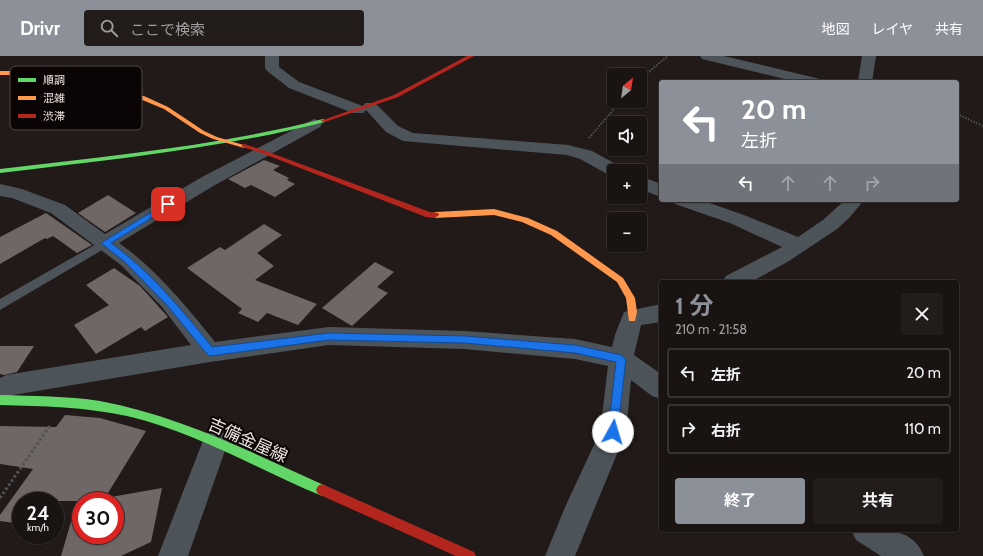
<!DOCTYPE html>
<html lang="ja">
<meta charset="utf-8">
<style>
:root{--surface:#191412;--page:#221d1b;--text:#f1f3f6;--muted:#9f9e9f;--line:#373332;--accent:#8c9099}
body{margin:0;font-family:Cabin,"Noto Sans JP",sans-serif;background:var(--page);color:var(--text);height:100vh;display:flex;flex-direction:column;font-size:15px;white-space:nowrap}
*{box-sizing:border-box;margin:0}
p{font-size:13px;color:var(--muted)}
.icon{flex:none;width:22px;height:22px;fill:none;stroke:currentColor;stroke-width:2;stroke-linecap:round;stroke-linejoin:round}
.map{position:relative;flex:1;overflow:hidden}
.side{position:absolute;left:659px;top:224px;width:300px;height:252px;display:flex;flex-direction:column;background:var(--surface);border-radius:4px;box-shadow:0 1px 3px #0004,0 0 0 1px var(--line)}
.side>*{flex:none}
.guide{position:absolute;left:659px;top:24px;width:300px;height:122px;border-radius:4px;box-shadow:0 1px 3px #0004,0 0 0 1px var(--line);background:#8c9099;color:#fff;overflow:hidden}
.needle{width:26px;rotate:30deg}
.fabs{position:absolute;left:607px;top:12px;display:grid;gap:8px}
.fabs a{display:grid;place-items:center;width:40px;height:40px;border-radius:4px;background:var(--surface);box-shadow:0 1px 3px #0004,0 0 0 1px var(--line);font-size:20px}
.speed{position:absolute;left:12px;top:436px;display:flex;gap:8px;font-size:20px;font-weight:700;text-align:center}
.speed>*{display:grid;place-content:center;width:52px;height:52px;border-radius:50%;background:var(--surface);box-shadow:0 1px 3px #0004,0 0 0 1px var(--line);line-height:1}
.speed small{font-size:10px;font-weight:400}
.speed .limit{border:6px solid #d22;background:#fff;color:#111}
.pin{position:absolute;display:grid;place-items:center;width:34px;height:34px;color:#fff;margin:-17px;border-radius:8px;box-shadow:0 2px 6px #0006}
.me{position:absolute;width:44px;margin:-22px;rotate:6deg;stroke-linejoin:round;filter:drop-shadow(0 0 3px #0008)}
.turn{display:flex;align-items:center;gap:14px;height:84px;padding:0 16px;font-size:18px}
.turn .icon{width:52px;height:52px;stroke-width:2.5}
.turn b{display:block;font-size:28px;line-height:34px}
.lanes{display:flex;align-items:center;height:38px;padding:0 16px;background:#0003;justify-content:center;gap:20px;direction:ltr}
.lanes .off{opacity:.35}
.round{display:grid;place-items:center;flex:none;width:42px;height:42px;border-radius:4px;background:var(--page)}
.headline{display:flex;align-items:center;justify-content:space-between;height:68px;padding:0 16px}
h1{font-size:24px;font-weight:700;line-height:30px;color:var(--accent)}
.primary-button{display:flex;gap:8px;margin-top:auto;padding:8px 16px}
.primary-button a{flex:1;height:46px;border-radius:4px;background:var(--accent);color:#fff;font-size:16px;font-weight:700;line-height:46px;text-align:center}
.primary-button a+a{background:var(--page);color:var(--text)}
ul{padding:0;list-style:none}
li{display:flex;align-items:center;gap:12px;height:50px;margin:0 8px 6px;padding:0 8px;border:2px solid var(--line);border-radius:4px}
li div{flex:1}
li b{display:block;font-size:15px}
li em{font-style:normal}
header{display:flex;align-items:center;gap:24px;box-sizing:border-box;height:56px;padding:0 20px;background:var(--accent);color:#fff}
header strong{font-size:19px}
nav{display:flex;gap:22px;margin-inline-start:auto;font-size:14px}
.search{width:280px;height:36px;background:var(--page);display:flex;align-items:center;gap:10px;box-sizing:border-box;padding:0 14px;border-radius:4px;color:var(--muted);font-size:15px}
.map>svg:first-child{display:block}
.building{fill:#6e6765;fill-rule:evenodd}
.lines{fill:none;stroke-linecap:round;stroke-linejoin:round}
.path-far1{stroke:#515456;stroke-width:2;stroke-dasharray:1.5 1.5;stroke-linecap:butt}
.path{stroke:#515456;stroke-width:3;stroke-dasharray:2.5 2.5;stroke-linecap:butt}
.lane{fill:#4d5459;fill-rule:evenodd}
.street{fill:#4d5459;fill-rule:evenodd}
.fast{fill:#63d668;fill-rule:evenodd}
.slow{fill:#ff974d;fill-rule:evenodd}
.jam{fill:#b3261e;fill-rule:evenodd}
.route{fill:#1a73e8;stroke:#114b97}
.labels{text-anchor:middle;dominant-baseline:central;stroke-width:4;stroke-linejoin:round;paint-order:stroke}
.near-street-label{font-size:17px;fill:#ede4e1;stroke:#0a0504}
.key{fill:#0a0504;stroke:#4e4846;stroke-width:1}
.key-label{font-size:11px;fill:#ede4e1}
</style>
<header>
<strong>Drivr</strong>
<div class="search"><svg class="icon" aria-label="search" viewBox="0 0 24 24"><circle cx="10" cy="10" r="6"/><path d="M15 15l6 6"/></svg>ここで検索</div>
<nav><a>地図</a><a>レイヤ</a><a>共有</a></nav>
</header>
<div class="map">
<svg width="983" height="500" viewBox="0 0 983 500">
<rect width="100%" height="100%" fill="#211a18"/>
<g class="building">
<polygon points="264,104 280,110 273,114 289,122 287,124 295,128 275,141 251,129 245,132 228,123"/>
<polygon points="108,139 136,157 105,176 78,157"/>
<polygon points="46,157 92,189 77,197 53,180 47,183 45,182 0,208 0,181"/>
<polygon points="264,168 282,179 257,197 274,210 255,224 317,248 298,269 267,257 258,266 238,257 242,253 187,212 220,191 225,194"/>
<polygon points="375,206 394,216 377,231 388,237 352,270 322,252"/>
<polygon points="114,212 140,230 168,261 145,275 141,271 96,298 74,269 109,249 86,229"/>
<polygon points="0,290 34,290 17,316 4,319 0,318"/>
<path d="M65 359 100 362 146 375 105 442 162 432 151 486 121 500H61L77 445H21V468L0 465V459L33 413 0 408V370L56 371ZM81 445H115V479H81Z"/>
</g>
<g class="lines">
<g class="path-far1">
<polyline points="640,23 668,0"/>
<polyline points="957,58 983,70"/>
<polyline points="589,82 621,45"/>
</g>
<polyline class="path" points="0,442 51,368"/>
<polygon class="lane" points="105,183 109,184 110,187 109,190 0,254 0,243"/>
<g class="street">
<polygon points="265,0 279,0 279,11 299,26 363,50 365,47 375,47 398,70 413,77 568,89 592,95 621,111 624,115 614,115 614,120 609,119 580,103 567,99 403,85 386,76 366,54 363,57 353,57 289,32 267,15 265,12"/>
<polygon points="700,0 724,0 820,23 822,26 797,26 702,3"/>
<polygon points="862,0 876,0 872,26 858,26"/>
<path d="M314 63 320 65 322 68 320 71 215 129 119 187C157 214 186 250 215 286L329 271 464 275 575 283 612 291 615 279 624 256 661 248V266L641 269 634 299 661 318V343L652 340 631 324 626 376 575 500H545L566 449 600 376 608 310 575 303 464 293 329 289 210 306 13 339 9 345 0 348V322L6 319 191 289 162 251 121 209 51 157 12 142 0 140V128L22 133 65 149 105 178 202 121Z"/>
<polygon points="640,120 661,128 661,141 640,133"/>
<polygon points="673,144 701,144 744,159 798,181 823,164 845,144 864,144 850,161 837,173 789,205 751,226 722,226 726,220 782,191 730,167 675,148"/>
<polygon points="215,374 224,377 228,386 188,500 158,500 206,377"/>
<path d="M851 474C879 474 912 469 924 500H881L856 484Z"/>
</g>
<g class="fast">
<path d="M323 63 326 65 325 66C218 93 109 104 0 117V113C109 100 217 90 323 63Z"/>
<path d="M0 339C33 340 67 340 100 345 180 360 253 397 326 430L328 434 326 438 322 440C257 413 196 376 127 360 85 351 43 350 0 349Z"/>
</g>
<g class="slow">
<polygon points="0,15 42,15 59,19 72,28 144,40 168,51 204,75 217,81 247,90 244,92 213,83 200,77 164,53 140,43 70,31 55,21 42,19 0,19"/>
<polygon points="494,153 528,162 557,175 623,222 635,242 637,256 635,265 629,265 626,242 617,226 551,179 522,166 494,159 435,162 431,159 435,156"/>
</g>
<g class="jam">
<polygon points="467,0 474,0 398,41 325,66 320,65 394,39"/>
<polygon points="244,88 263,94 430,156 438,157 439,159 435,162 426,161 259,96 242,91 242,89"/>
<polygon points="322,428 474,496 476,500 456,500 318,438 316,434 318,430"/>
</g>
</g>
<path class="route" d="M168 146 172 148 171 150 111 187C151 216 181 253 212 291L329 277 464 280 575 289 621 299 626 303 617 379 613 381 609 379 608 376 616 306 575 297 464 287 329 284 210 300 207 298 166 248 125 206 101 187Z"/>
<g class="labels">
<g class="near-street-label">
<text transform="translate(248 384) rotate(24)">吉備金屋線</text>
</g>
</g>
<rect x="10" y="10" width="132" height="64" rx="6" class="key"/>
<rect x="18" y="22" width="18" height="4" fill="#63d668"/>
<rect x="18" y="40" width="18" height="4" fill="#ff974d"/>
<rect x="18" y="58" width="18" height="4" fill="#b3261e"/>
<g class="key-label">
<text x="43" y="28">順調</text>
<text x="43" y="46">混雑</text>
<text x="43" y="64">渋滞</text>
</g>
</svg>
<div class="fabs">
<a><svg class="needle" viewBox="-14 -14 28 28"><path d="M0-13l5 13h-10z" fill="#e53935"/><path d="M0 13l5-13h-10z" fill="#9f9e9f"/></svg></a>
<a><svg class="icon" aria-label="sound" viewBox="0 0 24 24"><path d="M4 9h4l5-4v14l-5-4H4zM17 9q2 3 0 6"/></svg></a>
<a>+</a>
<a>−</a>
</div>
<div class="speed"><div>24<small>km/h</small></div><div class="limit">30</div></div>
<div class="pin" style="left:168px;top:148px;background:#d93025"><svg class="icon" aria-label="arrive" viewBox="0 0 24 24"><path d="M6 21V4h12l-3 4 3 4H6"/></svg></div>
<svg class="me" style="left:613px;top:376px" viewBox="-20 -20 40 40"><circle r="19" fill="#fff"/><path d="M0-13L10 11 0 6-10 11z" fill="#1a73e8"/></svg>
<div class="guide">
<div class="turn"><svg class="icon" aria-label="left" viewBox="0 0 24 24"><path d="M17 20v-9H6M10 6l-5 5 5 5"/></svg><div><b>20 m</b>左折</div></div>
<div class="lanes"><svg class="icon" aria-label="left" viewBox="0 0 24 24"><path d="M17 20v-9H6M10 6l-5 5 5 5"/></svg><svg class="icon off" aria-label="ahead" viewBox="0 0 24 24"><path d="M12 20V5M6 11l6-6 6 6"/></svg><svg class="icon off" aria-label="ahead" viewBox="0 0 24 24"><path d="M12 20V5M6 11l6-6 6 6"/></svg><svg class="icon off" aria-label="right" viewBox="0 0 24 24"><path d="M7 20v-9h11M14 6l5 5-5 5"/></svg></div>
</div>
<section class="side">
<div class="headline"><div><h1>1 分</h1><p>210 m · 21:58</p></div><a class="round"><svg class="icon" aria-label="close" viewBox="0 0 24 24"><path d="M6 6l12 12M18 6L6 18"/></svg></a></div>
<ul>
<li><svg class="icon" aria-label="left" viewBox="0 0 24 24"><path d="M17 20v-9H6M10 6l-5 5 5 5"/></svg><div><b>左折</b></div><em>20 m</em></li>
<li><svg class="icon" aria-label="right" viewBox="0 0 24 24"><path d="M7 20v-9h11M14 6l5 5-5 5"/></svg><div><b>右折</b></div><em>110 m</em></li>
</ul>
<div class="primary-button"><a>終了</a><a>共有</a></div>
</section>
</div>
